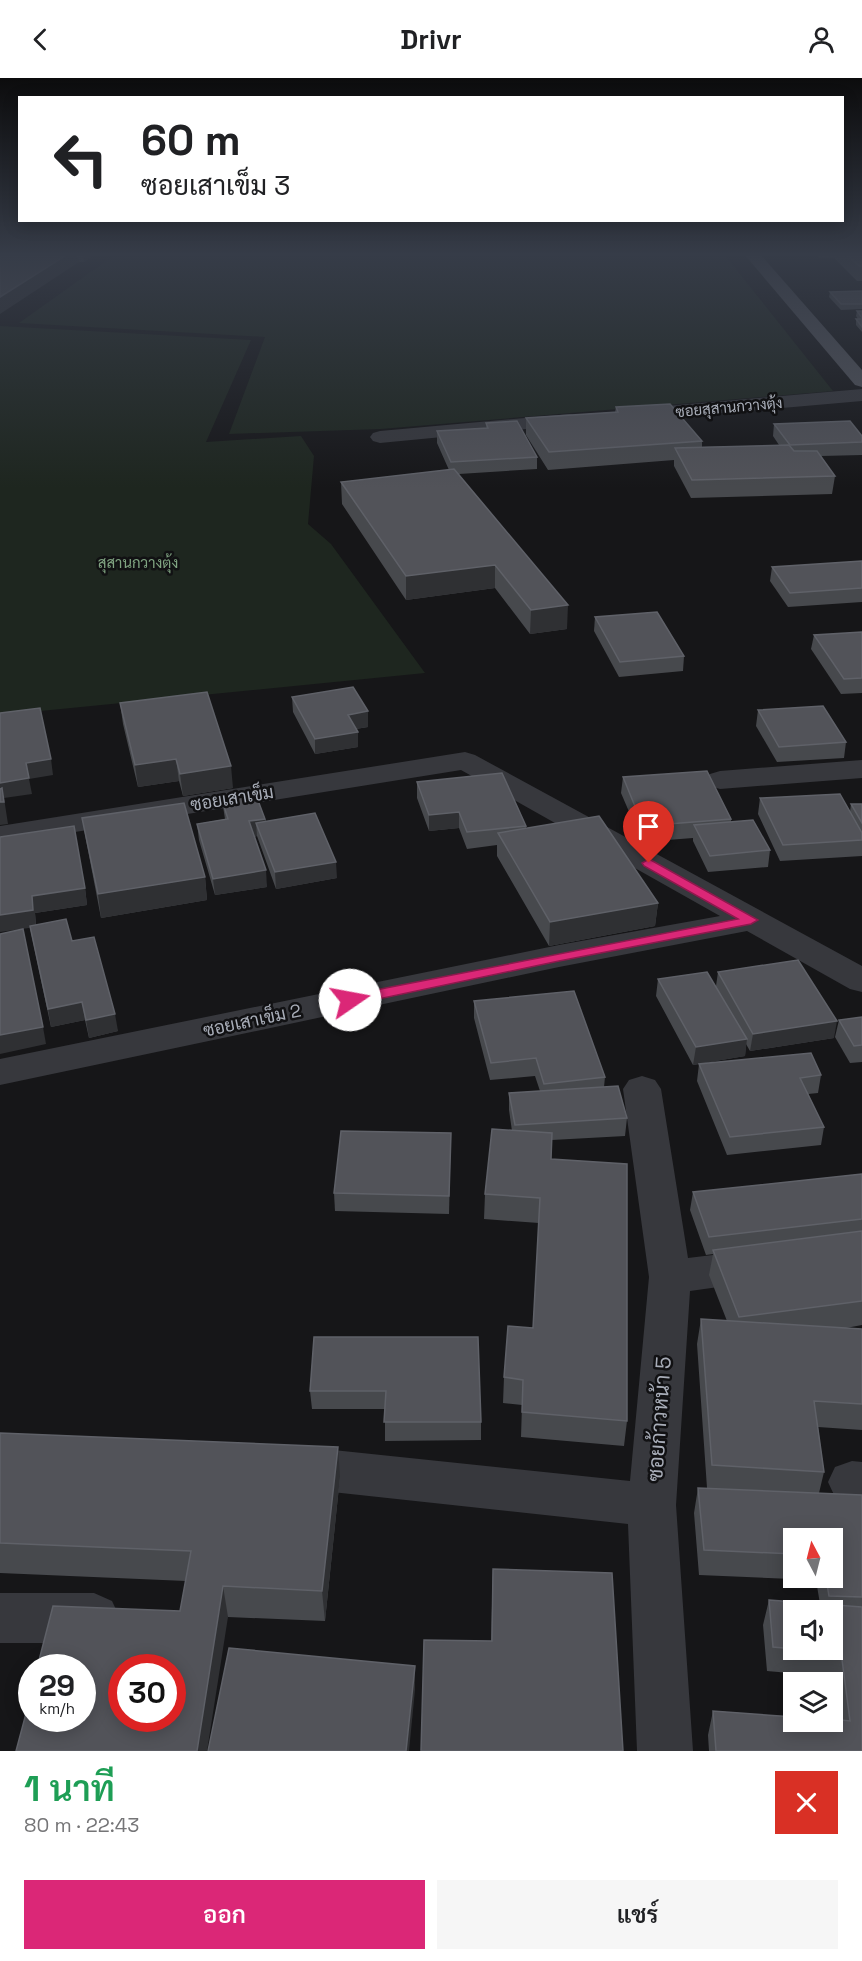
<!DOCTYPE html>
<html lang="th">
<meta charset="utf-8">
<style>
:root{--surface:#fff;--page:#f6f6f6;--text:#202124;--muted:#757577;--accent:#db2777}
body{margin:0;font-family:"Space Grotesk",Sarabun,sans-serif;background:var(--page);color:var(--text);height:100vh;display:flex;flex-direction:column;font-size:22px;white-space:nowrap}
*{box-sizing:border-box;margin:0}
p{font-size:20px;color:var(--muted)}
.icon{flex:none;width:33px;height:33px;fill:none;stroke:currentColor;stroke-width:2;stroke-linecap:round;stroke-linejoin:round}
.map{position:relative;height:1673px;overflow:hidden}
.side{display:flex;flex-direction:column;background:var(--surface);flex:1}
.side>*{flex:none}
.top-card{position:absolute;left:18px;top:18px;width:826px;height:126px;border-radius:0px;box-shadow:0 3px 15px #0003;background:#fff;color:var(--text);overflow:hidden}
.needle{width:39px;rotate:353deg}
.controls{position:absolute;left:783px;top:1450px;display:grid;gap:12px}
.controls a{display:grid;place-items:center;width:60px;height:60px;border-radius:0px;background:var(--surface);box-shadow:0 3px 15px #0003;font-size:30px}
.speed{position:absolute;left:18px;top:1576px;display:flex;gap:12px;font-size:30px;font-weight:700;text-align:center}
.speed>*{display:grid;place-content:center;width:78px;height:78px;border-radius:50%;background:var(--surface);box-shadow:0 3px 15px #0003;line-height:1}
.speed small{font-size:15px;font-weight:400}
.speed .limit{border:9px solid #d22;background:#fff;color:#111}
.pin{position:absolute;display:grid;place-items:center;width:51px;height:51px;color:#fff;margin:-62px -26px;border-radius:50% 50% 50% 0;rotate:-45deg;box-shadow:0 0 6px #0007}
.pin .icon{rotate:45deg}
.me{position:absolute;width:66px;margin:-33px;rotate:78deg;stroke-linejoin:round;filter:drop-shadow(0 0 4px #0008)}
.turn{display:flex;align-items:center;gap:21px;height:126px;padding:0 24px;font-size:27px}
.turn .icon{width:78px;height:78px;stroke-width:2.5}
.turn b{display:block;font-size:42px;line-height:51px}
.round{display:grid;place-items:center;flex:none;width:63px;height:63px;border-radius:0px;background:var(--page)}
.headline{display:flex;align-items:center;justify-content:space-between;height:102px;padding:0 24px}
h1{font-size:36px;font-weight:600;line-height:45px;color:#1e9e55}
.cta{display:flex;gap:12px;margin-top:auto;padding:12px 24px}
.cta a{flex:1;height:69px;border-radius:0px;background:var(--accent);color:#fff;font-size:24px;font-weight:600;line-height:69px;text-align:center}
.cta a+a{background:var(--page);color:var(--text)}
header{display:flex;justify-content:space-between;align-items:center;height:78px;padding:0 24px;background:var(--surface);font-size:27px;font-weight:600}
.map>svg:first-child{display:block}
.green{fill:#1e261f}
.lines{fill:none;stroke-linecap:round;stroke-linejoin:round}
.minor{fill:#37383d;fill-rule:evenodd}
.major{fill:#53555c;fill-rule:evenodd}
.wall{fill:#47494d;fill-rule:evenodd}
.shaded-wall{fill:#2f3033}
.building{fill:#525359;stroke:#5f6168;stroke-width:1.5;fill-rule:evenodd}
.route{fill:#db2777;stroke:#8e194d;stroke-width:1.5}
.labels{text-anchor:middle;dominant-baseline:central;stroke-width:5;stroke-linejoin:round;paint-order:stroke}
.far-street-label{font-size:15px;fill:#a8adb8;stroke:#111113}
.far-park-label{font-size:15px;fill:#7fa381;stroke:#111113}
.street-label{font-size:18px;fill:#a8adb8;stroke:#111113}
.near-street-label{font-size:21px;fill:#a8adb8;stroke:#111113}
</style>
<header><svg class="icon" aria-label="back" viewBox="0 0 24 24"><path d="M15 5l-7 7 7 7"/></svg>Drivr<svg class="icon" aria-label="person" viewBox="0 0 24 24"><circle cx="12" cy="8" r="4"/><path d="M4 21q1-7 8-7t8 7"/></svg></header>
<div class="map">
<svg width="862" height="1673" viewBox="0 0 862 1673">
<rect width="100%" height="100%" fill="#161618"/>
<g class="green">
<polygon points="116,176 724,176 833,313 381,351 229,356 265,259 19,245"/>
<polygon points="0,248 251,262 206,364 301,358 314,378 308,446 331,466 425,595 0,637"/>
</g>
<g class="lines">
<g class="minor">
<polygon points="862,311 862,323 633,343 626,341 623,337 626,333 633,331"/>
<polygon points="570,336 577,338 580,342 577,346 380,365 373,363 370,359 373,355 380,353"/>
<polygon points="465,674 475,677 862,888 862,914 850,911 747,853 559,889 0,1007 0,981 559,867 720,838 461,692 0,766 0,748"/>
<polygon points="862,682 862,700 720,711 710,708 705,702 710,696 720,693"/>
<polygon points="642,998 655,1002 661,1011 688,1180 754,1172 769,1176 775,1188 769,1200 754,1204 690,1213 676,1427 693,1673 637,1673 628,1446 295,1410 278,1404 271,1389 278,1374 295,1368 630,1403 649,1199 623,1011 629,1002"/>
<polygon points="852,1383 862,1384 862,1426 835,1419 828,1404 835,1389"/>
<polygon points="0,1515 94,1515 112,1523 120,1540 112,1557 94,1565 0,1565"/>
</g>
<polygon class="major" points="744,176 760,176 862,292 862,309 855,307"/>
</g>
<g class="wall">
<polygon points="0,176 94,177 84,184 79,184"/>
<polygon points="816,176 862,176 862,203 857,203 834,180 820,180"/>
<polygon points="862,213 862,231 841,232 829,219 830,214"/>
<polygon points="857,233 862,233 862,254 856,247 856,241 858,241 856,238"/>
<polygon points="616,329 702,363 702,369 779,367 773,358 774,346 862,358 862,377 821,378 835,398 832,416 691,420 674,388 674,382 548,392 526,357 526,340 615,334"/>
<polygon points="486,345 537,379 537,391 459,396 567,551 530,556 495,510 406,522 342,426 341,404 449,392 437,365 437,353 486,350"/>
<polygon points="862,483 862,524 788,529 770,503 772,489"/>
<polygon points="595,539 684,578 683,593 619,599 594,553"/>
<polygon points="862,554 862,615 841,616 811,571 814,557"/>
<polygon points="292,619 368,633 368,649 356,651 358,654 358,669 315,676 293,634"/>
<polygon points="120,625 233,710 183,718 179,703 138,709 123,646"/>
<polygon points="758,632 846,664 844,680 777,684 756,648"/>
<polygon points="623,699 731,741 731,744 770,772 768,789 708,794 693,763 693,760 642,764 621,715"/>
<polygon points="417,704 526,748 526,750 658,825 655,848 549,868 497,778 497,767 467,771 459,750 429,753 417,720"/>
<polygon points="760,720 850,734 851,726 862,726 862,778 780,783 758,736"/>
<polygon points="222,722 265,741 266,743 337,800 276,811 257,758 254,759 267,809 215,817 199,762 197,746 225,741"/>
<polygon points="82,740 205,799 207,822 101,840 86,762"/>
<polygon points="0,759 85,810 87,827 35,835 36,847 72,863 118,953 89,960 85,942 51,949 30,850"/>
<polygon points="718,894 834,960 750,973 746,966 745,978 703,985 821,997 818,1015 808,1016 824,1049 821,1067 727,1077 697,1003 699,986 693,987 656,918 658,901 716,908"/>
<polygon points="474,923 605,999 604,1009 627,1040 625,1058 552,1062 551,1081 627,1343 624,1368 521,1359 522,1327 503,1325 504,1299 533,1250 539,1145 484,1141 485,1116 512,1053 509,1032 509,1015 540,1013 535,998 490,1002 474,940"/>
<polygon points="862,939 862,984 850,985 835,959 839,942"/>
<polygon points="451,1055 449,1136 335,1133 334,1115"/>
<path d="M862 1096V1247L846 1250 862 1251V1352L818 1349 824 1394 819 1415 862 1417V1673H709L708 1657 713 1633 839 1642 834 1599 767 1593 763 1547 769 1522 820 1526 816 1502 699 1497 694 1435 698 1410H707L697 1266 701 1241 727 1243 709 1197 713 1176 706 1177 690 1132 693 1114ZM794 1461H832V1500H794ZM794 1533 832 1572H794Z"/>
<polygon points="314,1259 481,1344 481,1362 385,1363 385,1331 312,1331 310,1313"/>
<polygon points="0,1355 340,1399 325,1543 228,1539 186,1503 0,1495"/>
<polygon points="493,1491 623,1673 491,1563"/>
</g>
<g class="shaded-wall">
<polygon points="68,176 78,176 79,184 0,236 0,219"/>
<polygon points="87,176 93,176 94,177 84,184 83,178"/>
<polygon points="495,487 495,510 406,522 406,498"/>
<polygon points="568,527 567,551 530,556 531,532"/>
<polygon points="368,633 368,649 348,652 348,637"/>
<polygon points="358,654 358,669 315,676 315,661"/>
<polygon points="51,681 53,697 29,701 32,716 4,720 8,746 0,747 0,705 26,685"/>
<polygon points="176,681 179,703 138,709 135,687"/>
<polygon points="231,688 233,710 183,718 180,696"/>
<polygon points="459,734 459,750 429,753 429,737"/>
<polygon points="265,741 267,757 256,745 257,758 250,759 249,743"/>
<polygon points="336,784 337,800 276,811 275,794"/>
<polygon points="266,792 267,809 215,817 213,801"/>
<polygon points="205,799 207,822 101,840 98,816"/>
<polygon points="85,810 87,827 35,835 36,849 0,854 0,837 32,818"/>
<polygon points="658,825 655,848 549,868 550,844"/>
<polygon points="82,924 85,942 51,949 48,931"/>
<polygon points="115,936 118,953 89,960 86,942"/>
<polygon points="837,943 834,960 750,973 753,956"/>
<polygon points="43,949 46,966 0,976 0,957"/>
<polygon points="747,961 745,978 693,987 696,969"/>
<polygon points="338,1369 340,1399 325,1543 322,1513"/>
<polygon points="223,1508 228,1539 207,1673 197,1673"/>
<polygon points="415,1588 415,1612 409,1673 406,1673"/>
</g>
<g class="building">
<polygon points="0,176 68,176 0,219"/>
<polygon points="78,176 87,176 83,178 78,178"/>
<polygon points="846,176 862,176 862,188 859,188"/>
<polygon points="862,213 862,226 841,226 830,214"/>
<polygon points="857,233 862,233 862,240"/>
<polygon points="856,241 862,241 862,249"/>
<polygon points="670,326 702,363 549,374 526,340 618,334 616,329"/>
<polygon points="517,343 537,379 451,384 437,353 488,350 486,345"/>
<polygon points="850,343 862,358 862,364 790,367 774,346"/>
<polygon points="789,367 794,373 817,373 835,398 692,402 675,370"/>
<polygon points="454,391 568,527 531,532 495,487 406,498 341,404"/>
<polygon points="862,483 862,510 790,515 772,489"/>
<polygon points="657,534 684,578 620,584 595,539"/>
<polygon points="862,554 862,600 844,601 814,557"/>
<polygon points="353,609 368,633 348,637 358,654 315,661 292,619"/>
<polygon points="207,614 231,688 180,696 176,681 135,687 120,625"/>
<polygon points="823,628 846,664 779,669 758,632"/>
<polygon points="40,630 51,681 26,685 29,700 0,705 0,635"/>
<polygon points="707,693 731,741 643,748 623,699"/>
<polygon points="502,695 526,748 467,754 459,734 429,737 417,704"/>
<polygon points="2,710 4,724 0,724 0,711"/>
<polygon points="840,716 862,755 862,762 783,767 760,720"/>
<polygon points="256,717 265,741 249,743 266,792 213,801 197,746 228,741 222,722"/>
<polygon points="184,725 205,799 98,816 82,740"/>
<polygon points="851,726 862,726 862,745"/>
<polygon points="315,735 336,784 275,794 256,745"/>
<polygon points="599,738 658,825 550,844 498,755"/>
<polygon points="753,742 770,772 710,778 694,747"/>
<polygon points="74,748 85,810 32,818 33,832 0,837 0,759"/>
<polygon points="66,841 72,863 94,859 115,936 86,942 82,924 48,931 30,848"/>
<polygon points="23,851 43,949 0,957 0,856"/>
<polygon points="798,882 837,943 753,956 718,894"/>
<polygon points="707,894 747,961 696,969 658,901"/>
<polygon points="574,913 605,999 544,1006 536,980 491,985 474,923"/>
<polygon points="862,939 862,967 854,968 839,942"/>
<polygon points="811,975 821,997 800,1000 824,1049 730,1059 699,986"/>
<polygon points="618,1008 627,1040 515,1047 509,1015"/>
<polygon points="492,1051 552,1055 551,1081 627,1086 627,1343 522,1334 523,1302 504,1299 508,1248 533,1250 540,1120 485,1116"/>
<polygon points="341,1053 451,1055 449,1118 334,1115"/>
<polygon points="862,1096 862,1141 709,1159 693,1114"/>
<polygon points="862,1153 862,1223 739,1239 713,1172"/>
<polygon points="701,1241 862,1251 862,1326 814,1323 824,1394 712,1387"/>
<polygon points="314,1259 478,1259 481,1344 384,1344 386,1313 310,1313"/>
<path d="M0 1355 338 1369 322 1513 223 1508 197 1673H16L32 1613V1641H82V1590H37L53 1528 180 1533 191 1473 0 1465ZM122 1590H172V1641H122Z"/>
<polygon points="698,1410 862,1417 862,1519 829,1518 826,1500 832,1500 832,1461 794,1461 794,1476 704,1472"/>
<polygon points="493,1491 612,1495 623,1673 421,1673 424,1562 492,1563"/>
<polygon points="769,1522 862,1529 862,1673 716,1673 713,1633 794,1639 794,1644 832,1644 832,1641 850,1643 841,1574 812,1572 832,1572 832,1533 794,1533 794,1571 773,1569"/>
<polygon points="229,1570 415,1588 406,1673 208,1673"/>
</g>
<linearGradient id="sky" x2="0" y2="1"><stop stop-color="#0c0c0d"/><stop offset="0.43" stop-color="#363c48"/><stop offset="1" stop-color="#363c48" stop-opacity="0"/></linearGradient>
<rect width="862" height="410" fill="url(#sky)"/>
<polygon class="route" points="649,781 758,842 751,846 559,883 350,927 342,922 350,917 738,841 644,788 642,785"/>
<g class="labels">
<g class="far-street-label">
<text transform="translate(729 329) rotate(-5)">ซอยสุสานกวางตุ้ง</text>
</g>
<g class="far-park-label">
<text x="138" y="484">สุสานกวางตุ้ง</text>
</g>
<g class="street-label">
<text transform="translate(232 720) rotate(-9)">ซอยเสาเข็ม</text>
<text transform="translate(252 942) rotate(-12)">ซอยเสาเข็ม 2</text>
</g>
<g class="near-street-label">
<text transform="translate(659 1341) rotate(-86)">ซอยก้าวหน้า 5</text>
</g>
</g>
</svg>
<div class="controls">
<a><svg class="needle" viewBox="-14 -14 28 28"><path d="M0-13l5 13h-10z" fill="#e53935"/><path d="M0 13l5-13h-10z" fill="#757577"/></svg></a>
<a><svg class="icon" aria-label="sound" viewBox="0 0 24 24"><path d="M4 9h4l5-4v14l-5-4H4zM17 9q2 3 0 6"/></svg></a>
<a><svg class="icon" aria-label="layers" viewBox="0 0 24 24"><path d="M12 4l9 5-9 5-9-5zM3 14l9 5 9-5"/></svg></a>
</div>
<div class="speed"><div>29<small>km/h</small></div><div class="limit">30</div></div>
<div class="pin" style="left:649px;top:785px;background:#d93025"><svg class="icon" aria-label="arrive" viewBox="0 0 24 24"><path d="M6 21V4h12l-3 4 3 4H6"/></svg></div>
<svg class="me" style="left:350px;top:922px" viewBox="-20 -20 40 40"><circle r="19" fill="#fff"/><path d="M0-13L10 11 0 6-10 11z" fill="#db2777"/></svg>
<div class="top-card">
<div class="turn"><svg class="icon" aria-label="left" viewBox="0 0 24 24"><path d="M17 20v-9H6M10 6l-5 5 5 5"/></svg><div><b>60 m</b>ซอยเสาเข็ม 3</div></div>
</div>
</div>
<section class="side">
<div class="headline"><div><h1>1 นาที</h1><p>80 m · 22:43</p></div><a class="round" style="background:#d93025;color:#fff"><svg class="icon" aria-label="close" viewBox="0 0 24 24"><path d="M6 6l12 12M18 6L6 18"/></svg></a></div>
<div class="cta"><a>ออก</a><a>แชร์</a></div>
</section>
